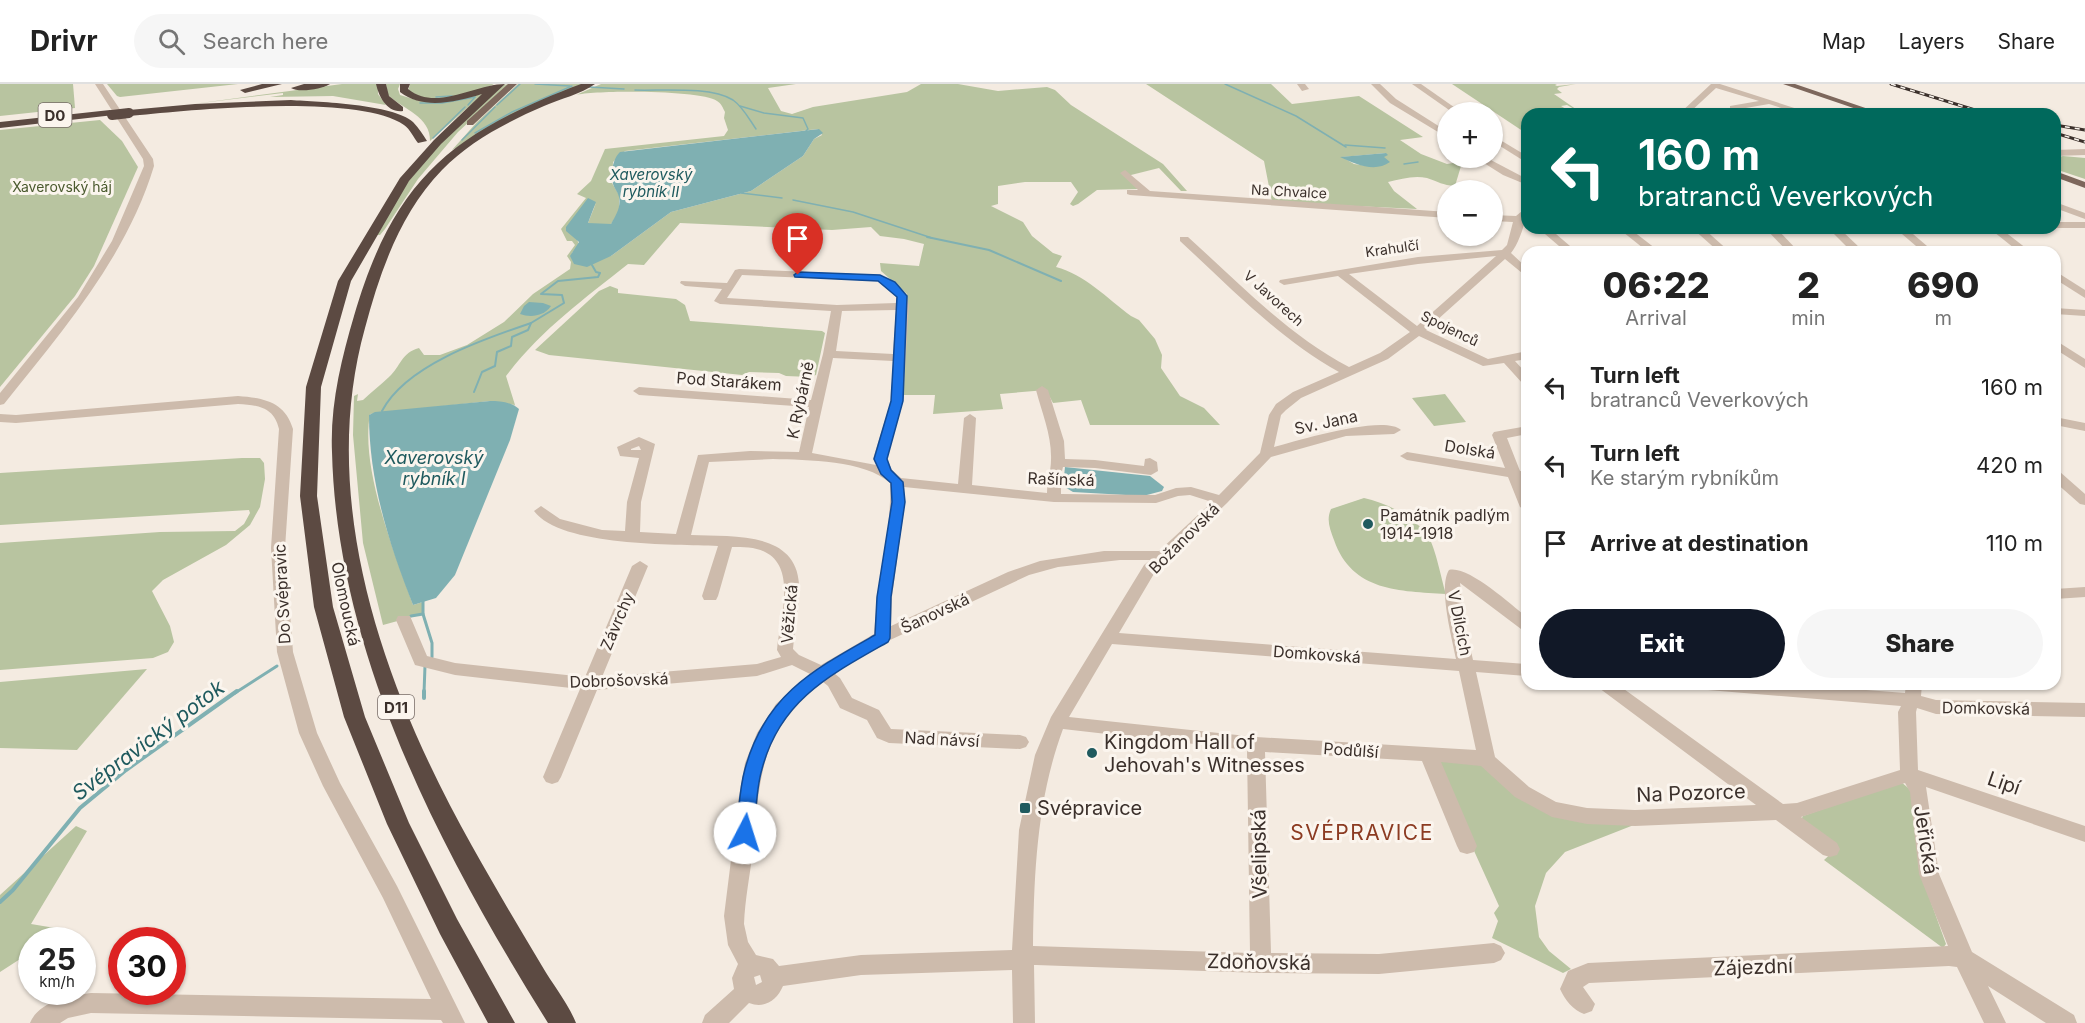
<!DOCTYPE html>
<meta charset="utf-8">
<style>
:root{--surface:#fff;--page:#f6f6f6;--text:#222;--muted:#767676;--line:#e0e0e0;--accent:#111827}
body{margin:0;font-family:Inter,sans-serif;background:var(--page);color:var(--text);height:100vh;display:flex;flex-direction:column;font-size:22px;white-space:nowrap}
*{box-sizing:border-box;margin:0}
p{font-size:20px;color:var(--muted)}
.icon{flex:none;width:33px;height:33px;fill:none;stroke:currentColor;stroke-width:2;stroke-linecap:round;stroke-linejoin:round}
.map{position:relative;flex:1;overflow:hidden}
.sheet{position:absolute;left:1521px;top:162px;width:540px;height:444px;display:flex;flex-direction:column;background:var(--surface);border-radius:18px;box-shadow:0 2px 4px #0004}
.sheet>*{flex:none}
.hud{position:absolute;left:1521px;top:24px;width:540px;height:126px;border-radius:18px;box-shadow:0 2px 4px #0004;background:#00695c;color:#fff;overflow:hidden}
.controls{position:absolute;left:1437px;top:18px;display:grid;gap:12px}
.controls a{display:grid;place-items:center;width:66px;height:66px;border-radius:50%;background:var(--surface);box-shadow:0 2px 4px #0004;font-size:30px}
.speed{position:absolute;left:18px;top:843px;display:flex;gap:12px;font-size:30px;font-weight:700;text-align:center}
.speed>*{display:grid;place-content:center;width:78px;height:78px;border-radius:50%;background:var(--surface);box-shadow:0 2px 4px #0004;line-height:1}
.speed small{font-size:15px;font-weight:400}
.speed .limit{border:9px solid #d22;background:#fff;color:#111}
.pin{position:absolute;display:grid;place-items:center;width:51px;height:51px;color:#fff;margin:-62px -26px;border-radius:50% 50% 50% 0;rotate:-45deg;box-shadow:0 0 6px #0007}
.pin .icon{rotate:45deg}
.me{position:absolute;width:66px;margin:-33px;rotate:5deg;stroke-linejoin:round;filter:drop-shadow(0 0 4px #0008)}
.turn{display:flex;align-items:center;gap:21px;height:126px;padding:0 18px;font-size:27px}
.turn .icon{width:78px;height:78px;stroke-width:2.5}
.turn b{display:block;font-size:42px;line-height:51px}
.eta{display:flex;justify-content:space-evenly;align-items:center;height:102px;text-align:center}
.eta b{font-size:36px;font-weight:800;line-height:42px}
.primary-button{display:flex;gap:12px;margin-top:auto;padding:12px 18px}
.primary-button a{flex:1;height:69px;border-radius:36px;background:var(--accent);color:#fff;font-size:24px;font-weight:800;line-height:69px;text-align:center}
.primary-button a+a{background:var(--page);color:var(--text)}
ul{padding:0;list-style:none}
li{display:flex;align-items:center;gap:18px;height:78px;padding:0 18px}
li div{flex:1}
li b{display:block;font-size:22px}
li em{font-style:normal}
header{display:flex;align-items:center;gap:36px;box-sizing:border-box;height:84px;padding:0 30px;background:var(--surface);border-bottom:2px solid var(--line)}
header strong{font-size:28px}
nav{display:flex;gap:33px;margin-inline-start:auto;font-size:21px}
.search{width:420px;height:54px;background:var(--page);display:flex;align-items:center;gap:15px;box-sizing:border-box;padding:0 21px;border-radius:33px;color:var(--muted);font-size:22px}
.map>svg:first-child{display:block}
.green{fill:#b8c4a0;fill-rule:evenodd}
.water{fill:#7fb0b2}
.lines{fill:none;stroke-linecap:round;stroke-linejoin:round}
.stream-far3{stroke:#7fb0b2;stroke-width:1.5}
.stream-far2{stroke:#7fb0b2;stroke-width:2}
.stream-far1{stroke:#7fb0b2;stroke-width:3}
.stream{stroke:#7fb0b2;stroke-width:4}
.minor{fill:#cdbbac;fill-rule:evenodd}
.major{fill:#7d675c;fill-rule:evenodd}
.highway{fill:#5c4a42;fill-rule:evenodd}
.rail-casing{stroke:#3b302b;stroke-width:3}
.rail{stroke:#fbf5ee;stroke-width:1.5;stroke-dasharray:5;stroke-linecap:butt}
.highway-bridge{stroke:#5c4a42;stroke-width:10}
.route{fill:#1a73e8;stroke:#114b97;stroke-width:1.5}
.poi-dot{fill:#1f5a5e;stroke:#fbf5ee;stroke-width:2}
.labels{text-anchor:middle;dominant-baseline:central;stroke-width:6;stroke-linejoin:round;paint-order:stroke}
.far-park-label{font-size:14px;fill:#4a5a2e;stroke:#fbf5ee}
.far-street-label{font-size:14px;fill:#3b302b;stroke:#fbf5ee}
.shield{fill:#fbf5ee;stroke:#756b66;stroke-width:1.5}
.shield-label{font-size:15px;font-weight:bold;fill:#3b302b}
.far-water-label{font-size:15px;font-style:italic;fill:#1f5a5e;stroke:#fbf5ee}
.street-label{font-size:16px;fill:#3b302b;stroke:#fbf5ee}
.poi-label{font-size:16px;fill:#3b302b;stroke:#fbf5ee;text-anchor:start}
.water-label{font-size:18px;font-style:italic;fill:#1f5a5e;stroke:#fbf5ee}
.near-poi-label{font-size:20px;fill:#3b302b;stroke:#fbf5ee;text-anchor:start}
.near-street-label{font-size:20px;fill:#3b302b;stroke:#fbf5ee}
.near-water-label{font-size:21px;font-style:italic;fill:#1f5a5e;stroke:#fbf5ee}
.near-neighbourhood-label{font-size:21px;letter-spacing:1.5px;fill:#8c3b22;stroke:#fbf5ee}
</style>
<header>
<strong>Drivr</strong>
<div class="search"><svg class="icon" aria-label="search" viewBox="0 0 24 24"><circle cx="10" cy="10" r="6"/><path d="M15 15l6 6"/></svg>Search here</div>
<nav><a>Map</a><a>Layers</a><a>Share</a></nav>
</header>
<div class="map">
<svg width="2085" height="939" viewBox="0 0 2085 939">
<rect width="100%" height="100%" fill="#f4ebe1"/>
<g class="green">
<polygon points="0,0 73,0 75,24 0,32"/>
<polygon points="107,0 238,0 120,13 117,12"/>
<polygon points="342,0 378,0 378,10 386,21 333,12 270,13 283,11 283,9 193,20"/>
<path d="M386 0H400L398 5 400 11 420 17 483 10 430 57C431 33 403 25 388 11Z"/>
<path d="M410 0H494C476 10 446 18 426 14 420 13 413 9 408 7Z"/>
<polygon points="510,0 458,48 435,75 418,95 385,145 380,151 375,151 399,109 436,63 502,1"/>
<polygon points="518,0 586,0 545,15 452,66 477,38"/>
<path d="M601 0H796L768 4 781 27 792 30 813 23 907 8 921 0H958L998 7 1047 3 1055 6 1071 21 1163 80 1187 107H1181L1159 84 1127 92 1139 105 1097 106 1078 120 1073 122 1070 120 1078 108 1071 98H1025L998 102V120L991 122 1023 138 1032 152 1053 169 1062 172 1056 183C1084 190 1108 215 1131 232L1139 236 1155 255 1162 271 1161 284 1180 312 1204 324 1220 341H1090L1081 316 1053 319 1046 306 1000 310 1003 325 933 330 935 311H902L907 210 881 187 880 179 919 182 924 160 904 155 880 152 871 143 832 146 680 139 644 181 628 180C583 216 542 245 506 292L515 321 490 317 370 330C360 385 395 469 413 521L423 518V530L383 541 363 459 353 351 354 312 358 310 357 317 363 316C371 308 381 301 389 293 401 282 401 269 419 264L424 271H440L467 261 504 238 533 210 570 185 571 178 567 172 575 161 572 157H567L561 145 586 114 577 110 591 97 605 65 724 52 728 46 724 34 725 28C723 24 721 19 717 17 703 6 596 6 576 11ZM818 45 822 51 814 55 803 72 751 107 671 128 611 172 573 175 572 169 579 161 577 155 596 119 588 139 591 140H611L619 128V111L612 99 613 78 625 67Z"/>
<path d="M1146 0H1271L1292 20 1359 12 1423 53 1400 56 1421 70 1447 80 1478 75 1480 77 1461 82 1455 102C1442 101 1439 98 1427 94 1414 91 1401 95 1388 98L1394 107 1417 125 1272 118 1264 77ZM1386 69 1375 83 1354 80 1342 73Z"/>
<polygon points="1452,0 1557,0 1555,1 1557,2 1576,0 1559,3 1557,5 1562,9 1554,10 1583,30 1567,21 1561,22 1566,25 1562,26 1568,30 1527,30 1527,50"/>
<polygon points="100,36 122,57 138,83 94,182 75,212 0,303 0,46"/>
<polygon points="2063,72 2085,74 2085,95 2055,85 2055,74"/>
<polygon points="610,202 618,205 618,209 676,215 685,221 690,237 822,247 825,249 816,291 810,293 786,292 779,289 749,288 742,291 549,271 535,266 599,207"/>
<polygon points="1445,310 1466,338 1434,342 1412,314"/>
<polygon points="242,374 260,374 264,379 265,395 260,423 250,441 226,461 163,496 152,507 170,542 174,558 168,568 153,574 0,586 0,459 160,448 235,447 244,440 250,429 249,426 0,441 0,389"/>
<path d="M1364 414C1386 419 1414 432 1428 452 1436 465 1441 494 1446 510 1400 507 1352 508 1334 456 1330 445 1326 436 1331 425Z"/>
<polygon points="147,585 77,666 0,664 0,598"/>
<polygon points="1435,675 1476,676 1519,711 1644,737 1565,768 1546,789 1535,822 1539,853 1549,867 1571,885 1563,889 1492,854 1498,837 1494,829 1499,822 1446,705"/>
<polygon points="1901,698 1912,707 1919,785 1946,860 1943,864 1824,776 1835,766 1801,736 1803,732"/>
<polygon points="76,742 87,747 31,840 67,846 51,856 32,856 31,868 0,888 0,811"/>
</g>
<g class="water">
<path d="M819 45 823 49 814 55 803 72 751 107 671 128 611 172 587 183 574 180 570 172 579 158 566 147V143L588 114 596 118 588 139 611 140C616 131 621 124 619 113 618 108 614 104 613 100 610 90 613 74 620 68Z"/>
<path d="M1386 69 1388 71 1384 73 1390 78C1375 89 1355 80 1340 73Z"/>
<path d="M529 218 543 219 551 222C544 232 531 234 520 230L524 222Z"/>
<path d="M490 317C500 317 511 318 519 325L510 356 455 491 436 514 413 521C389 460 369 398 369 331L375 328Z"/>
<polygon points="1065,383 1150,392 1164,403 1162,407 1143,412 1073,408 1063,402"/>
</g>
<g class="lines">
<g class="stream-far3">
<polyline points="535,0 570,2"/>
<polyline points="1225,0 1296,32 1346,63"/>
<polyline points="589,3 624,5"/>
<path d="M635 6C661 7 710 2 733 16 743 23 749 35 756 45"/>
<polyline points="436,13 452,12"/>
<polyline points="420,19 442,19 475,13"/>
<polyline points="468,21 475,13"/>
<polyline points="497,21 520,0"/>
<polyline points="740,22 764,29 803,34 808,45 806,47"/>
<polyline points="475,49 512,28 572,2"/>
<polyline points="433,54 465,23"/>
<polyline points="462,56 495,23"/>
<polyline points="1345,61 1385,64"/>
<polyline points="1404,80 1418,78"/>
<polyline points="743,108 741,109 782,114"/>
<polyline points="793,116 853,128 932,154"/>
</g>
<g class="stream-far2">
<polyline points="927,153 989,166 1061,197"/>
<polyline points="474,308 482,288 495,282 497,268 511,262 512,253 528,246 531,239 564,219 562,211 541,210 558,197 598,193 600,189 596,188 592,181"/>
<path d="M382 327C406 281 484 255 531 239"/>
</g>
<g class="stream-far1">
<polyline points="423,530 432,559 432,573"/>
<polyline points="411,532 423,530 423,517"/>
<polyline points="235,609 277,582"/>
<polyline points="424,609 425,582"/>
</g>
<g class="stream">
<polyline points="424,614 424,607"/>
<polyline points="0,818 13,806 80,724 126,686 237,607"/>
</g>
<g class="minor">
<path d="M95 0H103L153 75 154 82C126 174 63 246 4 320L0 321V309L78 213 112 157 144 82 143 75Z"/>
<polygon points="1297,0 1305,0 1309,5 1302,7"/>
<polygon points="1371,0 1380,0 1396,15 1448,48 1448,54 1390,19"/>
<polygon points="1412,0 1421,0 1461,28 1452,28"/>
<polygon points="1711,0 1720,0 1813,30 1800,30 1769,20 1740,25 1746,30 1736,30 1730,26 1730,22 1759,17 1716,4 1688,30 1679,30"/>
<polygon points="1492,51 1527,72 1527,79 1492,57"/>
<polygon points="2085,65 2085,71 2055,72 2055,66"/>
<polygon points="1476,74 1487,74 1527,95 1527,101 1503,91"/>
<polygon points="1125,86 1150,107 1448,128 1448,134 1130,111 1127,110 1127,106 1138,106 1120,89"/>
<polygon points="2055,118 2085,129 2085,135 2055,124"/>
<path d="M1527 123C1527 135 1519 160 1511 169L1527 184V193L1505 175 1426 246 1488 275 1527 267V275L1515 277 1527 290V301L1523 300 1504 279 1483 282 1419 252 1388 275 1301 314 1286 326 1281 331 1274 363C1297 357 1384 330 1401 346L1394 350 1346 352 1271 373 1227 419 1155 488 1119 549 1456 575C1452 554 1438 503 1449 486 1468 481 1511 521 1527 533V547L1521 545 1460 499 1464 536 1473 576 1527 580V592L1476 588 1495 673 1529 703 1556 718 1587 724 1635 726 1756 721 1599 604 1597 600H1617L1783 720 1797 719 1900 686 1898 628 1901 622 1708 606 1702 604 1700 600H1789L1905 609 1906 600H1922L1921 612 1936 616 2085 619V633L1936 630 1917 624 1916 628 1918 686 2085 742V758L1926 703 1939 790 1972 868 2074 931 2077 939H2046L1988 902 2006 939H1984L1957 883 1949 882 1589 899 1583 903 1595 920 1592 927 1584 930C1573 926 1565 916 1560 905L1568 887 1588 879 1948 862 1919 790 1910 708 1905 699 1801 733 1837 759 1840 765 1837 771 1830 773 1823 771 1776 736 1635 742 1587 740 1552 733 1515 713 1481 682 1441 678 1477 762 1474 768 1467 770 1460 768 1457 762 1422 677 1265 668 1271 869 1379 870 1494 859 1501 862 1505 869 1501 876 1494 879 1379 890 1261 889 1036 881H1034L1035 939H1013L1012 886 861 891 783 902C777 916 765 925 749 919L729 939H702L705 931 734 905 732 894 738 880 728 861 724 832 739 712 745 679 757 649 776 620 810 590 792 581 757 592 597 606 561 693 558 698 552 700 546 698 543 693 580 605 455 591 415 581 396 536 398 532H410L427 572 455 579 585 593 632 482 640 477 648 482 602 593 757 580 781 573 777 566C779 538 798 484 765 468 756 463 743 463 732 463L718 512 716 516H704L702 512 718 462C675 460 561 463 534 427L541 422 560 435 602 446 625 447 627 418 639 374 620 372 617 363 639 353 655 360 641 418 640 448 676 450 698 371 750 367 799 368 809 323 639 311 633 307 639 303 811 316 823 270 831 227 720 220 714 217 722 205 685 202 680 199 681 197 727 199 735 186 739 185 880 191 895 198 906 210 909 222 903 317 887 375 892 386 901 394 958 400 964 334 970 330 976 334 972 401 1047 409C1047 397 1051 387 1051 376 1052 352 1042 329 1036 306L1042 302 1048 306 1064 357 1065 375 1095 376 1144 382 1145 375 1150 374 1157 378 1158 387 1151 391 1095 384 1063 383 1061 391V410L1155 411 1176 404 1191 403 1219 411 1260 369 1269 331 1276 320 1293 308 1339 288C1279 255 1230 203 1180 157V153H1188C1239 199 1288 251 1349 283L1380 269 1410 248 1338 192 1284 201 1279 198 1280 196 1418 173 1502 166 1507 161 1513 138 1492 137V131L1516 132ZM1496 172 1417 242 1349 190 1418 180ZM742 191 878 197 887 202 896 213V219L837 221 727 214ZM896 226 893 270 836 267 842 227ZM833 274 893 277 891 317 873 375 876 381 812 369ZM639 362 641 366H631V365ZM773 375C807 376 865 376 890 399 892 448 877 500 874 550L821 581 799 571 793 565C795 543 800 521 799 500 796 446 730 453 691 451L709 378ZM904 403 1054 418 1156 419 1178 412 1190 411 1212 418 1159 467H1104L1040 477 1008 488 891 542 892 513 905 418ZM1120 476H1150L1144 481 1051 633 1035 671 1019 746 1012 866 861 871 779 882 773 875 756 871 748 858 744 840C745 815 750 791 753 766 760 692 759 648 823 598L828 602 840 624 867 636 877 654 889 659 1020 665 1026 663 1029 658 1026 653 1020 651 891 645 879 626 852 614 840 594 834 589 888 557 1029 491 1058 483ZM1112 560 1459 587 1476 666 1256 653 1069 633ZM1063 645 1247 666 1250 869 1033 862C1034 788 1037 715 1063 645ZM760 891 762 898 756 901 754 893Z"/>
<rect x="2055" y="138" width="30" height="6"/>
<polygon points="1538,144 1549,144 1577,168 1566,168"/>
<polygon points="1618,144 1629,144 1660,168 1648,168"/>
<polygon points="1692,144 1703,144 1730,168 1719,168"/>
<polygon points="1765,144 1776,144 1799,168 1788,168"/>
<polygon points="1828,144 1839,144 1860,164 1860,168 1852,168"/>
<polygon points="1895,144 1906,144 1934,168 1923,168"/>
<polygon points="1989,144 2000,144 2031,168 2019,168"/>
<polygon points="2055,187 2085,206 2085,214 2055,195"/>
<polygon points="2055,224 2085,226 2085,232 2055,230"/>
<polygon points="2055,256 2085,275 2085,284 2055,265"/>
<path d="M238 312C264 314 285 318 293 345L285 464 293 568 317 649 340 699 397 802 465 939H443L441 936 91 929 68 934 60 939H30C39 917 70 912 91 909L431 915 383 814 323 702 299 649 277 568 271 464 279 345C274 323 258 321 238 320L16 339 0 338V330L16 331Z"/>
<polygon points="2055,333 2085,339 2085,347 2055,341"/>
<polygon points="1527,342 1527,350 1507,354 1520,387 1527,388 1527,396 1523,396 1527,405 1527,427 1520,423 1508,393 1407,376 1400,372 1407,368 1505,384 1492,351 1494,348"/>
<polygon points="2055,387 2060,388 2085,410 2085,421 2080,420 2055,398"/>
<polygon points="2085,503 2085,513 2055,515 2055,505"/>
</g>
<g class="major">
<polygon points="508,0 517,0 473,41 467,41 467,37"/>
<polygon points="1783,0 1795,0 1883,30 1871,30"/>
<polygon points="2055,87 2085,98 2085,104 2055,93"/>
</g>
<g class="highway">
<polygon points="262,0 282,0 245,9 240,6"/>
<path d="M330 0C322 5 299 9 291 4L304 0Z"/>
<path d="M376 0H386L389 12 403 23V27C387 29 379 13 376 0Z"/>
<path d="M400 0H410L408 5C436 28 475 0 505 0L441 60 409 97 351 197 321 303 317 412 333 523 365 633 409 739 457 835 515 939H488L440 850 387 740 344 633 314 523 300 412 306 303 338 197 400 94 434 56 482 10C456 18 423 26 400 8Z"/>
<path d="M581 0H595C581 10 560 15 544 22 507 38 470 57 442 86 400 129 380 188 365 244 316 420 386 609 472 762 495 803 518 842 542 882 553 901 568 919 576 939H548C442 769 337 572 332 368 330 322 341 276 354 232 394 95 451 49 581 0Z"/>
<path d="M291 16C319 18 393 20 413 38 419 44 423 51 427 57L418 59C414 54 410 45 404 41 357 9 188 26 129 32L124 29 129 26 195 20Z"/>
<polygon points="110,26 114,27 114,31 0,44 0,38"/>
</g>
<defs>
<g id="rail">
<polyline points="1891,0 1988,30"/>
<polyline points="2055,41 2085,46"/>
<polyline points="2055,49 2085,58"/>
</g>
</defs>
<use href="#rail" class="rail-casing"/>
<use href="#rail" class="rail"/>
<polyline class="highway-bridge" points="112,31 129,29"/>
</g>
<path class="route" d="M798 188 880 191 895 198 907 212 903 317 887 375 891 386 903 398 905 418 891 513 890 554 888 558C830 591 780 616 762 685 756 705 756 729 754 749L751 755 745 757 739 755 736 749C739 729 739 706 745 685 765 611 813 586 875 551L877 513 892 418 891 399 881 390 874 375 891 317 897 213 878 197 795 193 794 191Z"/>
<g class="poi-dot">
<circle cx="1368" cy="440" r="6"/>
<circle cx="1092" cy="669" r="6"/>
<rect x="1019" y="718" width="12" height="12" rx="3"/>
</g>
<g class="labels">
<g class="far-park-label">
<text x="62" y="102">Xaverovský háj</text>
</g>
<g class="far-street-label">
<text transform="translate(1289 107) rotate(3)">Na Chvalce</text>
<text transform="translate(1392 164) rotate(-8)">Krahulčí</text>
<text transform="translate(1274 214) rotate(42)">V Javorech</text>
<text transform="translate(1450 244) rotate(26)">Spojenců</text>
</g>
<g class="shield">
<rect x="38.5" y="19" width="33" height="24" rx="4.5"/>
<rect x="378" y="611" width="36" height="24" rx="4.5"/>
</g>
<g class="shield-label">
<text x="55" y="31">D0</text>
<text x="396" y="623">D11</text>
</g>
<g class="far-water-label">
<text x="651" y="90">Xaverovský<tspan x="651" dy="17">rybník II</tspan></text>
</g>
<g class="street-label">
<text transform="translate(729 297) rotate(4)">Pod Starákem</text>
<text transform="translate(800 316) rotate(-78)">K Rybárně</text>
<text transform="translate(1326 338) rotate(-12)">Sv. Jana</text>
<text transform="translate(1470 365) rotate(9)">Dolská</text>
<text transform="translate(1061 395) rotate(2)">Rašínská</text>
<text transform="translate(1184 454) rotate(-45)">Božanovská</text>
<text transform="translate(282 510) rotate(-93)">Do Svépravic</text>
<text transform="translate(346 520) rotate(78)">Olomoucká</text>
<text transform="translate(935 529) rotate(-25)">Šanovská</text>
<text transform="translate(789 530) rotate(-85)">Věžická</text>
<text transform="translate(617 537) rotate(-67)">Závrchy</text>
<text transform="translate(1460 539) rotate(79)">V Dílcích</text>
<text transform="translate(1317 570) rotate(4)">Domkovská</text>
<text transform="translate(619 596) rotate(-2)">Dobrošovská</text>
<text transform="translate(1986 624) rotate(1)">Domkovská</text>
<text transform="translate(942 655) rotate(3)">Nad návsí</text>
<text transform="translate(1351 666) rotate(4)">Podůlší</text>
</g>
<g class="poi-label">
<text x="1380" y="431">Památník padlým<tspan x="1380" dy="18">1914-1918</tspan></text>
</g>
<g class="water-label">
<text x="434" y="373">Xaverovský<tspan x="434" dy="21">rybník I</tspan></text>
</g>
<g class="near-poi-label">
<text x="1104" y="658">Kingdom Hall of<tspan x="1104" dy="23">Jehovah's Witnesses</tspan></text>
<text x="1037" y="724">Svépravice</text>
</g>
<g class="near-street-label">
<text transform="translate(2004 699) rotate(19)">Lipí</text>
<text transform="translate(1691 709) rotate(-2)">Na Pozorce</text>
<text transform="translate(1926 756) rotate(81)">Jeřická</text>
<text transform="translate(1259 770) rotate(-91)">Všelipská</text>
<text transform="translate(1259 878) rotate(1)">Zdoňovská</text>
<text transform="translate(1753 883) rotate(-2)">Zájezdní</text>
</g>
<g class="near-water-label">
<text transform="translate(148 656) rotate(-37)">Svépravický potok</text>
</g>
<g class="near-neighbourhood-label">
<text x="1362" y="748">SVÉPRAVICE</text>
</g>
</g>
</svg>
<div class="controls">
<a>+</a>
<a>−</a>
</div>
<div class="speed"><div>25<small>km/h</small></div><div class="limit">30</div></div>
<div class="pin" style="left:798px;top:191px;background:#d93025"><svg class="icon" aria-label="arrive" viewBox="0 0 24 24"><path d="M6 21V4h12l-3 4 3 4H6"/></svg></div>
<svg class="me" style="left:745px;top:749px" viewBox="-20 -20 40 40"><circle r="19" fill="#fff"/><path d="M0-13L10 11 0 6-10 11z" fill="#1a73e8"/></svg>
<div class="hud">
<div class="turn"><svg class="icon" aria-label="left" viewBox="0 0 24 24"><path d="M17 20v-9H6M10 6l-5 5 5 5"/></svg><div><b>160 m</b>bratranců Veverkových</div></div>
</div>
<section class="sheet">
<div class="eta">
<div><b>06:22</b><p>Arrival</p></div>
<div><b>2</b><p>min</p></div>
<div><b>690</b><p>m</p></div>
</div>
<ul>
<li><svg class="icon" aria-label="left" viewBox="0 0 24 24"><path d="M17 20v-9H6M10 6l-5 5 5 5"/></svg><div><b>Turn left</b><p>bratranců Veverkových</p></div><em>160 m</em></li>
<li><svg class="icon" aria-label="left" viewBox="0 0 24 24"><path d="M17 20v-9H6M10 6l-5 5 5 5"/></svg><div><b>Turn left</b><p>Ke starým rybníkům</p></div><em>420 m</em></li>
<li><svg class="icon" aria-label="arrive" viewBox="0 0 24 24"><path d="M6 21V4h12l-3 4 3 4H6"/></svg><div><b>Arrive at destination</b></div><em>110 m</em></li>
</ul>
<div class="primary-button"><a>Exit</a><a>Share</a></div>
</section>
</div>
